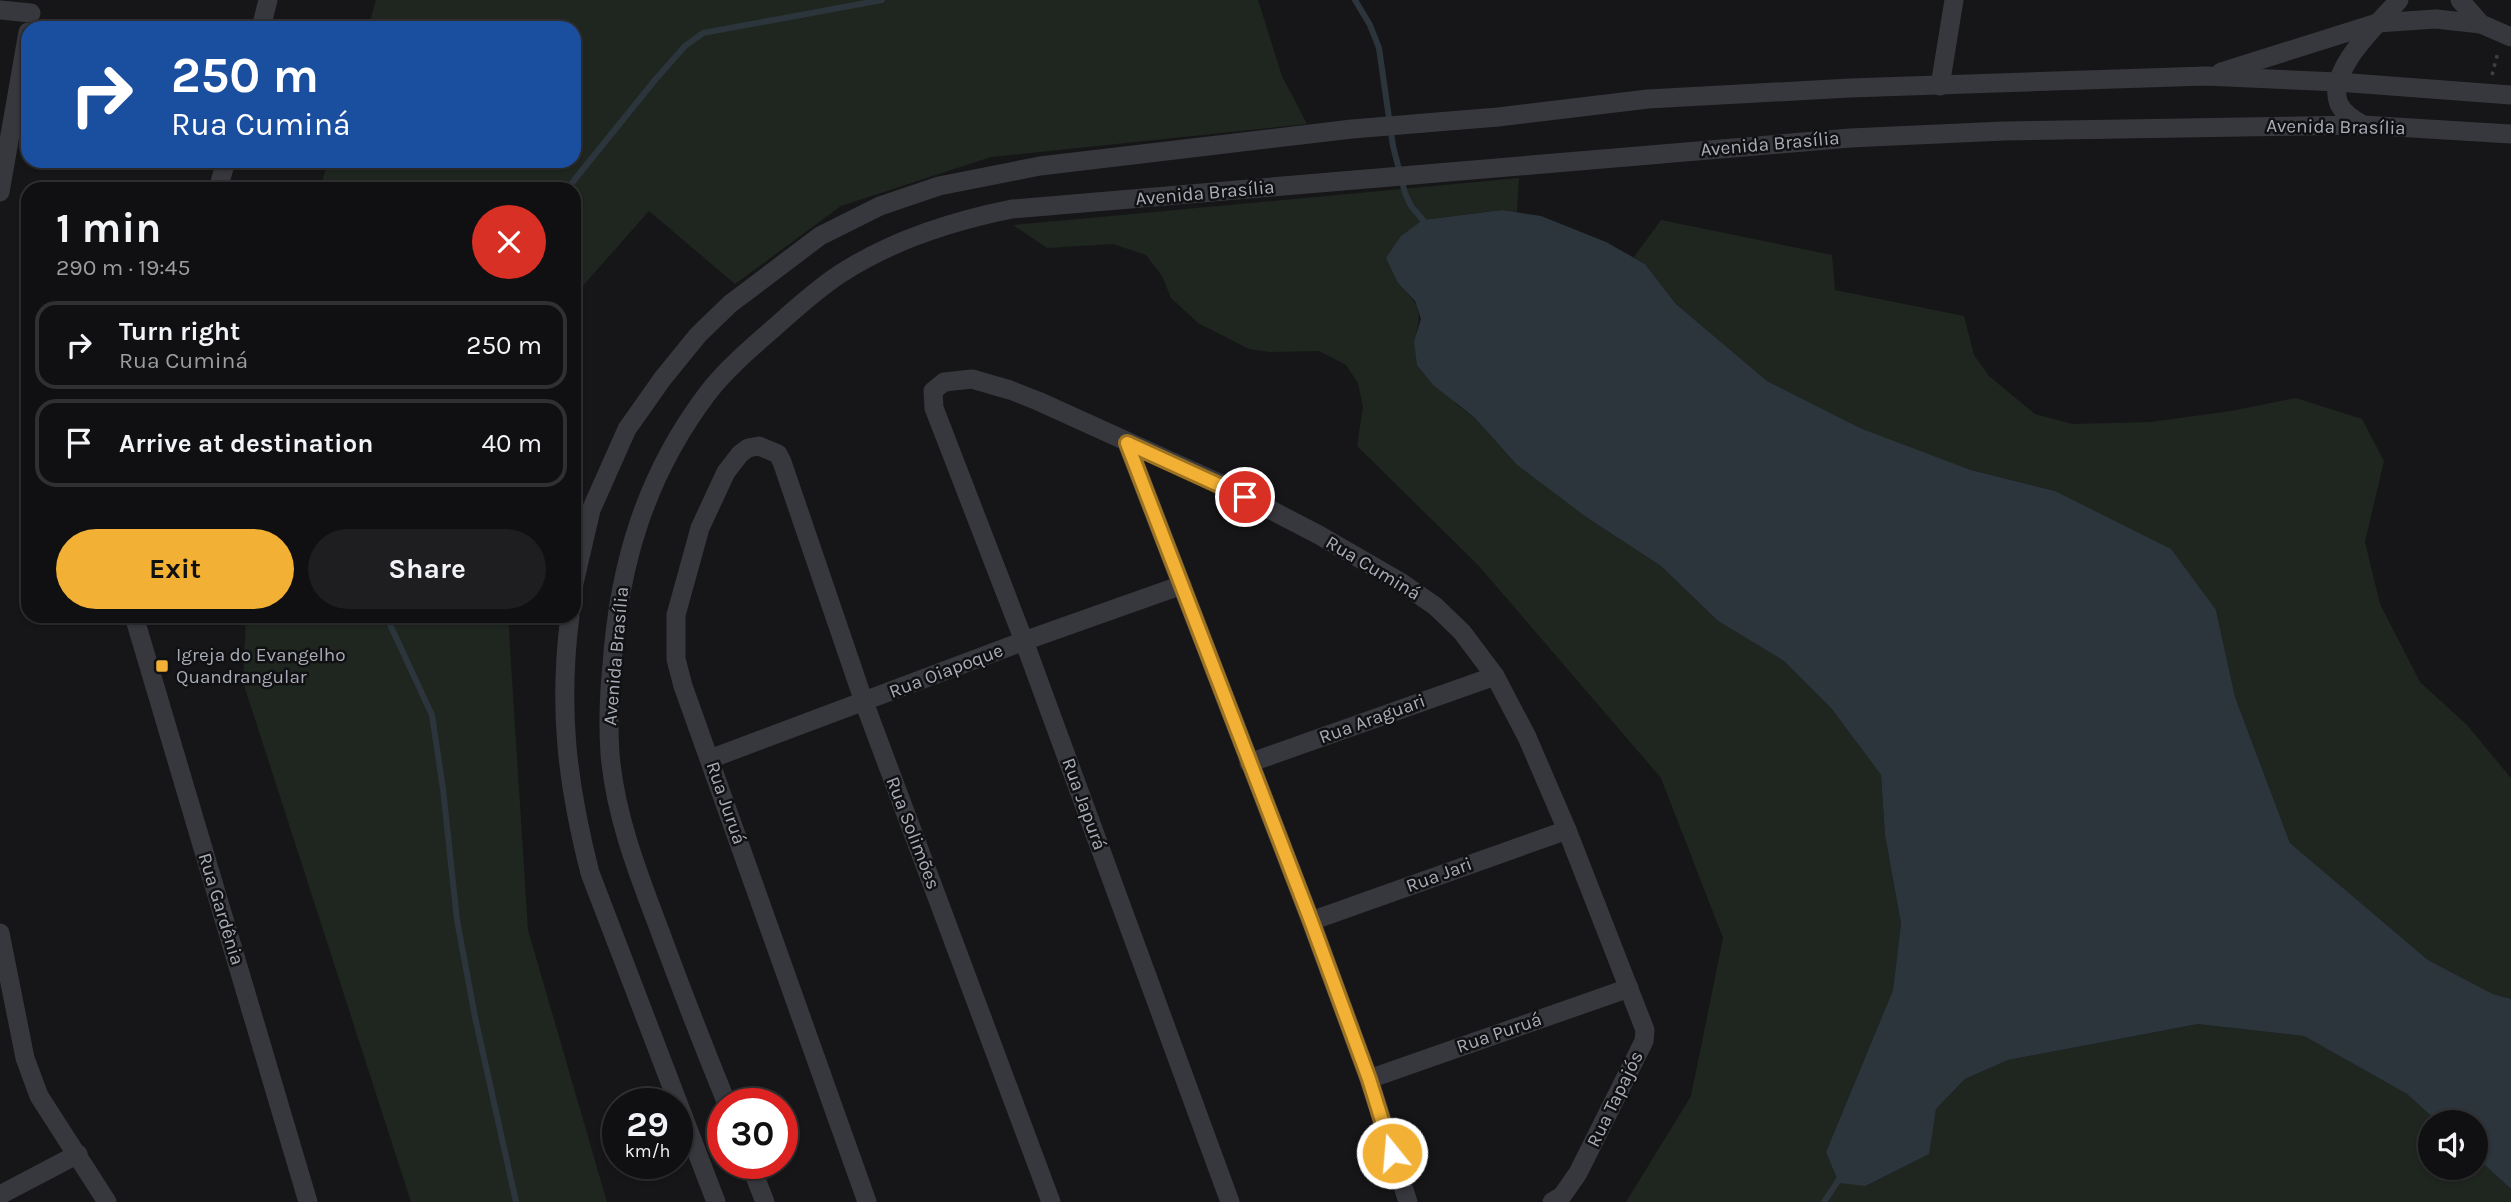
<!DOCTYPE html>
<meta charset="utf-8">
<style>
:root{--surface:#101012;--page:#1e1e20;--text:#f1f3f6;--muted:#9c9d9f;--line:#303032;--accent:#f2b134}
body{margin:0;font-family:Karla,sans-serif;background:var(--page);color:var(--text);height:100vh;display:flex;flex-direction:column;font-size:26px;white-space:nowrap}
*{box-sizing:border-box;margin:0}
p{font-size:23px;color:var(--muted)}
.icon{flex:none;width:38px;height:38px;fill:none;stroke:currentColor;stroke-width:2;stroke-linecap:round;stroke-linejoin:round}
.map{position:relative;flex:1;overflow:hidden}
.drawer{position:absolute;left:21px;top:182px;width:560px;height:441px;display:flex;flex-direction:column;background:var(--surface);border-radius:21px;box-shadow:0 2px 5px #0004,0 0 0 2px var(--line)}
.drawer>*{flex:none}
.hud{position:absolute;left:21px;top:21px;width:560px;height:147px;border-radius:21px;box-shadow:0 2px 5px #0004,0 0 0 2px var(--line);background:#1a4fa0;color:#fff;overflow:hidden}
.buttons{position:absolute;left:2418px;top:1110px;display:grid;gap:14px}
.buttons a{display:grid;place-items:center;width:70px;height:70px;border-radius:50%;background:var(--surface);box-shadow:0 2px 5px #0004,0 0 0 2px var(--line);font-size:35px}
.speed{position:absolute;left:602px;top:1088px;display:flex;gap:14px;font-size:35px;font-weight:700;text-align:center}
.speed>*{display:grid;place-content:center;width:91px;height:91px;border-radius:50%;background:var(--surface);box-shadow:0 2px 5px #0004,0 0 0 2px var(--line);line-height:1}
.speed small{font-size:18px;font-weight:400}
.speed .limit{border:10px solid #d22;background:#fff;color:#111}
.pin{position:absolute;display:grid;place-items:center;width:60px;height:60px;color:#fff;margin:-30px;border:4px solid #fff;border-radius:50%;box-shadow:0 2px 7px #0007}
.me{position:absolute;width:77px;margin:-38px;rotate:343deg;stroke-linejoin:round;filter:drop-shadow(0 0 5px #0008)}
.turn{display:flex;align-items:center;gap:24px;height:147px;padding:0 35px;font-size:32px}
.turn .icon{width:91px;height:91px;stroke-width:2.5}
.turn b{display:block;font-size:49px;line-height:60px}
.round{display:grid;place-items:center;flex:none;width:74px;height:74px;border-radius:37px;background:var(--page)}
.head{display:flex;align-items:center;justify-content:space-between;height:119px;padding:0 35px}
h1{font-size:42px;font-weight:700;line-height:52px}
.primary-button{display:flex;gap:14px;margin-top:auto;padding:14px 35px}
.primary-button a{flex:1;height:80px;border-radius:42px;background:var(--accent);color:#111;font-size:28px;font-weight:700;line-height:80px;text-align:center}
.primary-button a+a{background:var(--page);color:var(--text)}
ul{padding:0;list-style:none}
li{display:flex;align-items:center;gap:21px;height:88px;margin:0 14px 10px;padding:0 21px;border:4px solid var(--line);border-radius:21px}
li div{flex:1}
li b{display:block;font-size:26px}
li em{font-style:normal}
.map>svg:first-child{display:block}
.green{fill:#1e261f}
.water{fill:#2c353c}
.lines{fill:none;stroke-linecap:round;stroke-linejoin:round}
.stream{stroke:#2c353c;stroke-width:6}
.path{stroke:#3d3f44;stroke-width:3.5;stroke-dasharray:3.5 5;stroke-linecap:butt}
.minor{stroke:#37383d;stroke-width:19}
.route-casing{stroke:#9d7322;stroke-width:18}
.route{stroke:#f2b134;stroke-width:12}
.poi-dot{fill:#f2b134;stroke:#111113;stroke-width:2.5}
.labels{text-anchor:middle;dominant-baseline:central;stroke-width:5;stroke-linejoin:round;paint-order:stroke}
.street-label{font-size:19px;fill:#a8adb8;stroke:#111113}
.poi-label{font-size:19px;fill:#a8adb8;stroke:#111113;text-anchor:start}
</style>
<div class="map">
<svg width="2511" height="1202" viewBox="0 0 2511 1202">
<rect width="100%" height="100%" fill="#161618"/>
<g class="green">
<polygon points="376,0 1258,0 1282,76 1307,124 991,157 841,206 735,284 649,211 581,288 574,308 574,189 320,189 328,161 574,161 574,28 368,28"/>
<path d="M1519 178 1517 212 1502 210 1423 220 1398 283C1420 306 1423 310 1414 341L1456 404 1474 417 1517 465 1586 517 1661 566 1718 621 1784 661 1831 708 1881 775 1885 835 1901 925 1893 990 1826 1152 1867 1186 1928 1154 1936 1109 1965 1079 2008 1060 2198 1024 2304 1036 2407 1094 2438 1122H2431V1167H2476V1157L2511 1189V1202H1626L1691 1096 1723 938 1661 778 1478 565 1357 446 1363 407 1358 383 1346 365 1319 351 1270 352 1249 349 1198 323 1171 298 1162 276 1146 255 1113 244 1047 248 1013 225Z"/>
<polygon points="1661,220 1832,255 1835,290 1964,316 1974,355 1989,376 2035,414 2072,424 2150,422 2231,411 2296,398 2362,419 2384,461 2365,542 2380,604 2420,682 2467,725 2511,778 2511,999 2493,994 2428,960 2290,843 2235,697 2216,610 2055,491 1971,470 1860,428 1767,381 1676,304 1645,264 1634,257"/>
<polygon points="246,616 508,616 528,930 607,1202 411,1202 243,682"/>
</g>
<polygon class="water" points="1502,210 1541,216 1606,242 1645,264 1676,304 1767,381 1860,428 1971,470 2055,491 2171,549 2216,610 2235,697 2290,843 2428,960 2493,994 2511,999 2511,1189 2476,1157 2476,1122 2438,1122 2407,1094 2304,1036 2198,1024 2008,1060 1965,1079 1936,1109 1929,1154 1866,1186 1839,1183 1826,1152 1893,990 1901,924 1885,835 1881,775 1831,708 1784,661 1718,621 1661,566 1586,517 1517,465 1474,417 1433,385 1417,365 1414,341 1421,319 1415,301 1398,283 1386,258 1401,236 1423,220"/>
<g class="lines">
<g class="stream">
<polyline points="1355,0 1370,25 1379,48 1393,146 1405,193 1411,206 1428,226"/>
<polyline points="567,189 655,80 685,46 703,33 882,0"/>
<polyline points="386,616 432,715 443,789 457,920 475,1017 516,1202"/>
<polyline points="1824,1202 1842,1175"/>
</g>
<polyline class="path" points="2492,75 2498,52"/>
<g class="minor">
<polyline points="2460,0 2481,24 2511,37"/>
<polyline points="0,10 31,13"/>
<polyline points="261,28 268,0"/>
<polyline points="2221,72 2377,23 2436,19 2481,24"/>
<polyline points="1940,86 1954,0"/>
<path d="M2363 125C2354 120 2344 114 2339 104 2325 71 2380 22 2399 0"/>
<polyline points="218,189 226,161"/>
<polyline points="0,192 28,32"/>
<polyline points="1127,443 1311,921 1369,1079 1408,1202"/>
<polyline points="574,583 591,510 627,429 663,378 698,335 730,304 820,236 880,206 939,186 1040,166 1352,129 1498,117 1648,99 1850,88 2206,76 2338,82 2511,95"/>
<polyline points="134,616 308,1202"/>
<path d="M570 616C558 708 567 783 590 873L716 1202"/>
<polyline points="710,759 1024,641 1182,585"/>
<polyline points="1249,763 1495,676"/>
<polyline points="1311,921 1567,830"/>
<polyline points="0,933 25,1058 39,1096 107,1202"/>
<polyline points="1369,1079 1629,988"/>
<path d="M727 1104C703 1045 680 986 658 926 637 871 615 814 610 754 608 724 609 694 612 665 619 564 646 475 707 394 726 369 751 348 775 327 795 309 817 289 840 274 892 240 952 221 1012 209L1850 138 2004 131 2363 125 2511 134"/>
<polyline points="750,1164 765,1202"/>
<polyline points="0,1195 78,1154"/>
<polyline points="867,1202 683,686 676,659 676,615 700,528 726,472 740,454 748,448 759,446 778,454 782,462 864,702 1051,1202"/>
<polyline points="1230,1202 1024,641 934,408 933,391 944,382 972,379 1010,390 1038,401 1221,484 1319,535 1402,583 1435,606 1462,632 1495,676 1527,737 1567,830 1645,1030 1644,1041 1578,1173 1562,1196 1552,1202"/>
</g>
</g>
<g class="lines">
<defs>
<polyline id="route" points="1245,497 1127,443 1311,921 1369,1079 1392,1153"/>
</defs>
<use href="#route" class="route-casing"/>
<use href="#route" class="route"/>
</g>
<rect class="poi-dot" x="155" y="659" width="14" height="14" rx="3.5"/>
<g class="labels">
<g class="street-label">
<text transform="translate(2336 127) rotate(1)">Avenida Brasília</text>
<text transform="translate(1770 144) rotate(-5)">Avenida Brasília</text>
<text transform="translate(1205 193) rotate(-5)">Avenida Brasília</text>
<text transform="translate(1373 568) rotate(31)">Rua Cuminá</text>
<text transform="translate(616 656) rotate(-85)">Avenida Brasília</text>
<text transform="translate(946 671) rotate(-21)">Rua Oiapoque</text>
<text transform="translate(1372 719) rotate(-20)">Rua Araguari</text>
<text transform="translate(726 803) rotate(71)">Rua Juruá</text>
<text transform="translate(1084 804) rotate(70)">Rua Japurá</text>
<text transform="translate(913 833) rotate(69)">Rua Solimões</text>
<text transform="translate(1439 875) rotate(-20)">Rua Jari</text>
<text transform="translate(221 909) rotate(73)">Rua Gardênia</text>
<text transform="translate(1499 1033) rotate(-19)">Rua Puruá</text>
<text transform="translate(1615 1099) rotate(-64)">Rua Tapajós</text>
</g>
<g class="poi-label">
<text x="176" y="655">Igreja do Evangelho<tspan x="176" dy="22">Quandrangular</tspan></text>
</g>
</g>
</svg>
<div class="buttons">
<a><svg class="icon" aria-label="sound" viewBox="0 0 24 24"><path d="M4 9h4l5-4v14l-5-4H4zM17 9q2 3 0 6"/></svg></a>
</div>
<div class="speed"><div>29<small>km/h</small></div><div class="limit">30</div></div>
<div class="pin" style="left:1245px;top:497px;background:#d93025"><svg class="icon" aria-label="arrive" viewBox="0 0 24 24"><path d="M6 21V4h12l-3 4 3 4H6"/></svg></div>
<svg class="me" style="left:1392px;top:1153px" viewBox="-20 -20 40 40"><circle r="17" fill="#f2b134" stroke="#fff" stroke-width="3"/><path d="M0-11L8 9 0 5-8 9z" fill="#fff"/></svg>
<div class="hud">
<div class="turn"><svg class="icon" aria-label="right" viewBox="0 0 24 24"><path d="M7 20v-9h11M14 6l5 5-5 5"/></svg><div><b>250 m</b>Rua Cuminá</div></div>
</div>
<section class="drawer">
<div class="head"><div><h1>1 min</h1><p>290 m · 19:45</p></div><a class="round" style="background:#d93025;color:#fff"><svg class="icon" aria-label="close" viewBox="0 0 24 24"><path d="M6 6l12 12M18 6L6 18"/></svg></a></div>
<ul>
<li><svg class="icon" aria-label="right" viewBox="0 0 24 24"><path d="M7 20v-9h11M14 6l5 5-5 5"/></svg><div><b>Turn right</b><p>Rua Cuminá</p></div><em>250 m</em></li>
<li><svg class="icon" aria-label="arrive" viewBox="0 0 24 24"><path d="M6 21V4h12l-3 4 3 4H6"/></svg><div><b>Arrive at destination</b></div><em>40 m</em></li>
</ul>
<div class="primary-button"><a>Exit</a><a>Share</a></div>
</section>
</div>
